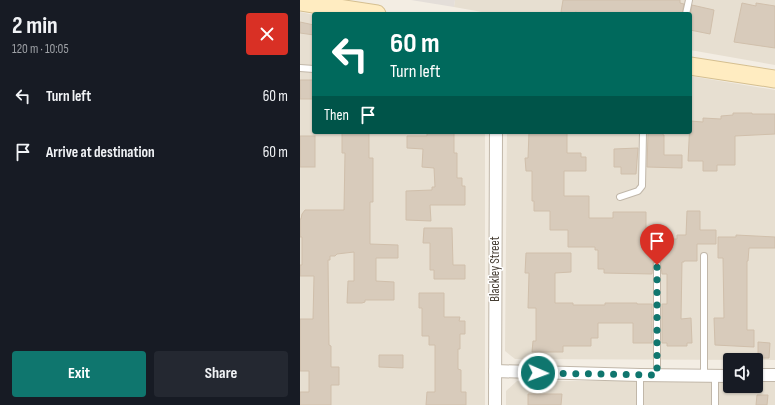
<!DOCTYPE html>
<meta charset="utf-8">
<style>
:root{--surface:#171b24;--page:#242831;--text:#f1f3f6;--muted:#9ea1a6;--accent:#0f766e}
body{margin:0;font-family:"Sofia Sans Condensed",sans-serif;background:var(--page);color:var(--text);height:100vh;display:flex;flex-direction:column;font-size:15px;white-space:nowrap}
*{box-sizing:border-box;margin:0}
p{font-size:13px;color:var(--muted)}
.icon{flex:none;width:22px;height:22px;fill:none;stroke:currentColor;stroke-width:2;stroke-linecap:round;stroke-linejoin:round}
.map{position:relative;flex:1;overflow:hidden}
.details{display:flex;flex-direction:column;background:var(--surface);width:300px}
.details>*{flex:none}
.guide{position:absolute;left:12px;top:12px;width:380px;height:122px;border-radius:4px;box-shadow:0 1px 3px #0004;background:#00695c;color:#fff;overflow:hidden}
.buttons{position:absolute;left:423px;top:353px;display:grid;gap:8px}
.buttons a{display:grid;place-items:center;width:40px;height:40px;border-radius:4px;background:var(--surface);box-shadow:0 1px 3px #0004;font-size:20px}
.pin{position:absolute;display:grid;place-items:center;width:34px;height:34px;color:#fff;margin:-41px -17px;border-radius:50% 50% 50% 0;rotate:-45deg;box-shadow:0 0 4px #0007}
.pin .icon{rotate:45deg}
.me{position:absolute;width:44px;margin:-22px;rotate:92deg;stroke-linejoin:round;filter:drop-shadow(0 0 3px #0008)}
.turn{display:flex;align-items:center;gap:14px;height:84px;padding:0 12px;font-size:18px}
.turn .icon{width:52px;height:52px;stroke-width:2.5}
.turn b{display:block;font-size:28px;line-height:34px}
.then{display:flex;align-items:center;height:38px;padding:0 12px;background:#0003;gap:8px;font-size:15px}
.round{display:grid;place-items:center;flex:none;width:42px;height:42px;border-radius:4px;background:var(--page)}
.head{display:flex;align-items:center;justify-content:space-between;height:68px;padding:0 12px}
h1{font-size:24px;font-weight:700;line-height:30px}
.primary-button{display:flex;gap:8px;margin-top:auto;padding:8px 12px}
.primary-button a{flex:1;height:46px;border-radius:4px;background:var(--accent);color:#fff;font-size:16px;font-weight:700;line-height:46px;text-align:center}
.primary-button a+a{background:var(--page);color:var(--text)}
ul{padding:0;list-style:none}
li{display:flex;align-items:center;gap:12px;height:56px;padding:0 12px}
li div{flex:1}
li b{display:block;font-size:15px}
li em{font-style:normal}
main{display:flex;flex:1;min-height:0}
.map>svg:first-child{display:block}
.residential{fill:#e7dfd1}
.industrial{fill:#e4ded9}
.building{fill:#d8cbbb;stroke:#d0bfab}
.lines{fill:none;stroke-linecap:round;stroke-linejoin:round}
.lane-casing{stroke:#c1b7a9;stroke-width:8}
.street-casing{stroke:#c1b7a9;stroke-width:14}
.secondary-casing{stroke:#d5bf90;stroke-width:19}
.lane{stroke:#fff;stroke-width:6}
.street{stroke:#fff;stroke-width:12}
.secondary{stroke:#ffecc1;stroke-width:17}
.route{stroke:#0f766e;stroke-width:7;stroke-dasharray:0 12.6}
.labels{text-anchor:middle;dominant-baseline:central;stroke-width:3;stroke-linejoin:round;paint-order:stroke}
.street-label{font-size:13px;fill:#453d33;stroke:#fff}
</style>
<main>
<section class="details">
<div class="head"><div><h1>2 min</h1><p>120 m · 10:05</p></div><a class="round" style="background:#d93025;color:#fff"><svg class="icon" aria-label="close" viewBox="0 0 24 24"><path d="M6 6l12 12M18 6L6 18"/></svg></a></div>
<ul>
<li><svg class="icon" aria-label="left" viewBox="0 0 24 24"><path d="M17 20v-9H6M10 6l-5 5 5 5"/></svg><div><b>Turn left</b></div><em>60 m</em></li>
<li><svg class="icon" aria-label="arrive" viewBox="0 0 24 24"><path d="M6 21V4h12l-3 4 3 4H6"/></svg><div><b>Arrive at destination</b></div><em>60 m</em></li>
</ul>
<div class="primary-button"><a>Exit</a><a>Share</a></div>
</section>
<div class="map">
<svg width="475" height="405" viewBox="0 0 475 405">
<rect width="100%" height="100%" fill="#f3ede3"/>
<g class="residential">
<polygon points="155,0 475,0 475,65 390,50 390,14 193,14 154,7"/>
<polygon points="0,12 14,15 14,132 185,132 185,405 0,405"/>
<polygon points="390,76 475,90 475,360 215,359 205,351 207,132 390,132"/>
<polygon points="217,381 430,381 430,386 456,386 456,381 475,381 475,405 206,405 206,391"/>
</g>
<polygon class="industrial" points="111,0 155,0 154,7"/>
<g class="building">
<polygon points="263,0 380,0 380,3 384,4 382,14 285,14 275,12 275,14 269,14 261,12"/>
<polygon points="442,3 456,6 456,3 475,6 475,48 434,42"/>
<polygon points="392,5 414,10 410,34 390,30 390,16"/>
<polygon points="0,22 14,25 14,35 0,33"/>
<rect x="0" y="80" width="14" height="19"/>
<polygon points="433,113 452,113 452,114 475,114 475,134 435,136 435,165 417,165 417,171 403,171 403,161 388,161 390,121 403,122 403,118 421,119 421,116 433,115"/>
<polygon points="42,132 69,132 69,158 73,158 73,202 70,202 70,244 98,245 98,258 76,258 76,281 94,282 94,300 65,300 65,302 62,303 47,303 48,281 54,281 54,252 37,254 35,256 30,256 30,260 28,260 29,345 31,346 31,367 39,367 39,385 31,385 31,405 0,405 0,392 9,392 9,371 0,371 0,319 13,319 14,276 0,276 0,265 2,265 2,237 0,237 0,219 1,219 2,214 5,210 44,210 45,153 42,153"/>
<polygon points="127,132 154,132 154,153 157,153 157,178 162,178 162,186 165,186 165,205 130,205 131,221 106,220 106,191 132,190 132,187 135,187 134,168 122,167 123,149 107,148 107,136 127,136"/>
<polygon points="229,132 267,132 267,153 281,153 281,157 286,157 286,171 264,171 264,196 289,196 289,218 313,218 313,212 346,212 346,230 354,231 355,239 377,239 377,235 386,235 387,211 400,211 400,230 416,230 416,244 397,244 397,261 384,261 384,262 382,262 381,319 391,318 392,343 387,343 387,346 367,346 367,343 362,343 362,304 367,304 367,274 362,274 361,265 360,261 355,261 353,263 352,274 304,273 304,269 298,269 298,250 295,250 295,247 268,247 268,230 250,230 250,211 234,211 234,201 232,201 232,171 226,171 225,158 228,158"/>
<polygon points="348,133 363,133 363,135 364,135 364,155 382,155 382,168 347,167"/>
<rect x="0" y="136" width="15" height="31"/>
<polygon points="338,148 336,174 321,174 321,167 314,167 314,149"/>
<polygon points="124,228 152,228 153,265 165,265 165,279 134,279 134,270 130,270 130,243 123,243"/>
<polygon points="436,235 475,237 475,248 449,248 448,261 447,261 447,330 454,330 454,347 415,345 414,318 424,318 423,258 418,258 418,237 436,237"/>
<polygon points="226,253 271,253 271,272 255,273 255,303 273,303 273,305 305,305 305,303 337,303 337,304 352,304 352,343 333,343 333,323 298,323 298,338 291,338 291,346 263,346 263,352 232,352 233,341 236,341 236,308 228,308 229,273 225,273"/>
<polygon points="119,293 144,293 144,317 160,317 159,321 165,321 165,334 160,334 160,349 158,349 158,369 161,370 161,392 166,392 166,405 126,405 127,392 135,392 135,345 129,345 129,336 122,336 122,308 119,308"/>
<polygon points="458,342 470,343 469,358 458,358"/>
<polygon points="79,355 103,355 103,368 79,367"/>
<polygon points="228,394 262,394 261,405 228,405"/>
<polygon points="457,395 468,395 467,405 456,405"/>
</g>
<g class="lines">
<defs>
<g id="lane">
<polyline points="386,14 389,0"/>
<polyline points="0,68 14,69"/>
<polyline points="320,197 338,191 342,186 343,132"/>
<polyline points="404,256 404,376"/>
<polyline points="357,265 357,375"/>
<polyline points="415,376 415,405"/>
<polyline points="340,405 340,375"/>
</g>
<g id="street">
<polyline points="195,371 340,375 430,376"/>
<polyline points="456,375 475,375"/>
<polyline points="195,405 196,132"/>
</g>
<g id="secondary">
<polyline points="0,2 77,14"/>
<polyline points="390,66 475,79"/>
</g>
</defs>
<use href="#lane" class="lane-casing"/>
<use href="#street" class="street-casing"/>
<use href="#secondary" class="secondary-casing"/>
<use href="#lane" class="lane"/>
<use href="#street" class="street"/>
<use href="#secondary" class="secondary"/>
</g>
<g class="lines">
<polyline class="route" points="238,373 357,375 357,265"/>
</g>
<g class="labels">
<g class="street-label">
<text transform="translate(195 269) rotate(-90)">Blackley Street</text>
</g>
</g>
</svg>
<div class="buttons">
<a><svg class="icon" aria-label="sound" viewBox="0 0 24 24"><path d="M4 9h4l5-4v14l-5-4H4zM17 9q2 3 0 6"/></svg></a>
</div>
<div class="pin" style="left:357px;top:265px;background:#d93025"><svg class="icon" aria-label="arrive" viewBox="0 0 24 24"><path d="M6 21V4h12l-3 4 3 4H6"/></svg></div>
<svg class="me" style="left:238px;top:373px" viewBox="-20 -20 40 40"><circle r="17" fill="#0f766e" stroke="#fff" stroke-width="3"/><path d="M0-11L8 9 0 5-8 9z" fill="#fff"/></svg>
<div class="guide">
<div class="turn"><svg class="icon" aria-label="left" viewBox="0 0 24 24"><path d="M17 20v-9H6M10 6l-5 5 5 5"/></svg><div><b>60 m</b>Turn left</div></div>
<div class="then">Then<svg class="icon" aria-label="arrive" viewBox="0 0 24 24"><path d="M6 21V4h12l-3 4 3 4H6"/></svg></div>
</div>
</div>
</main>
